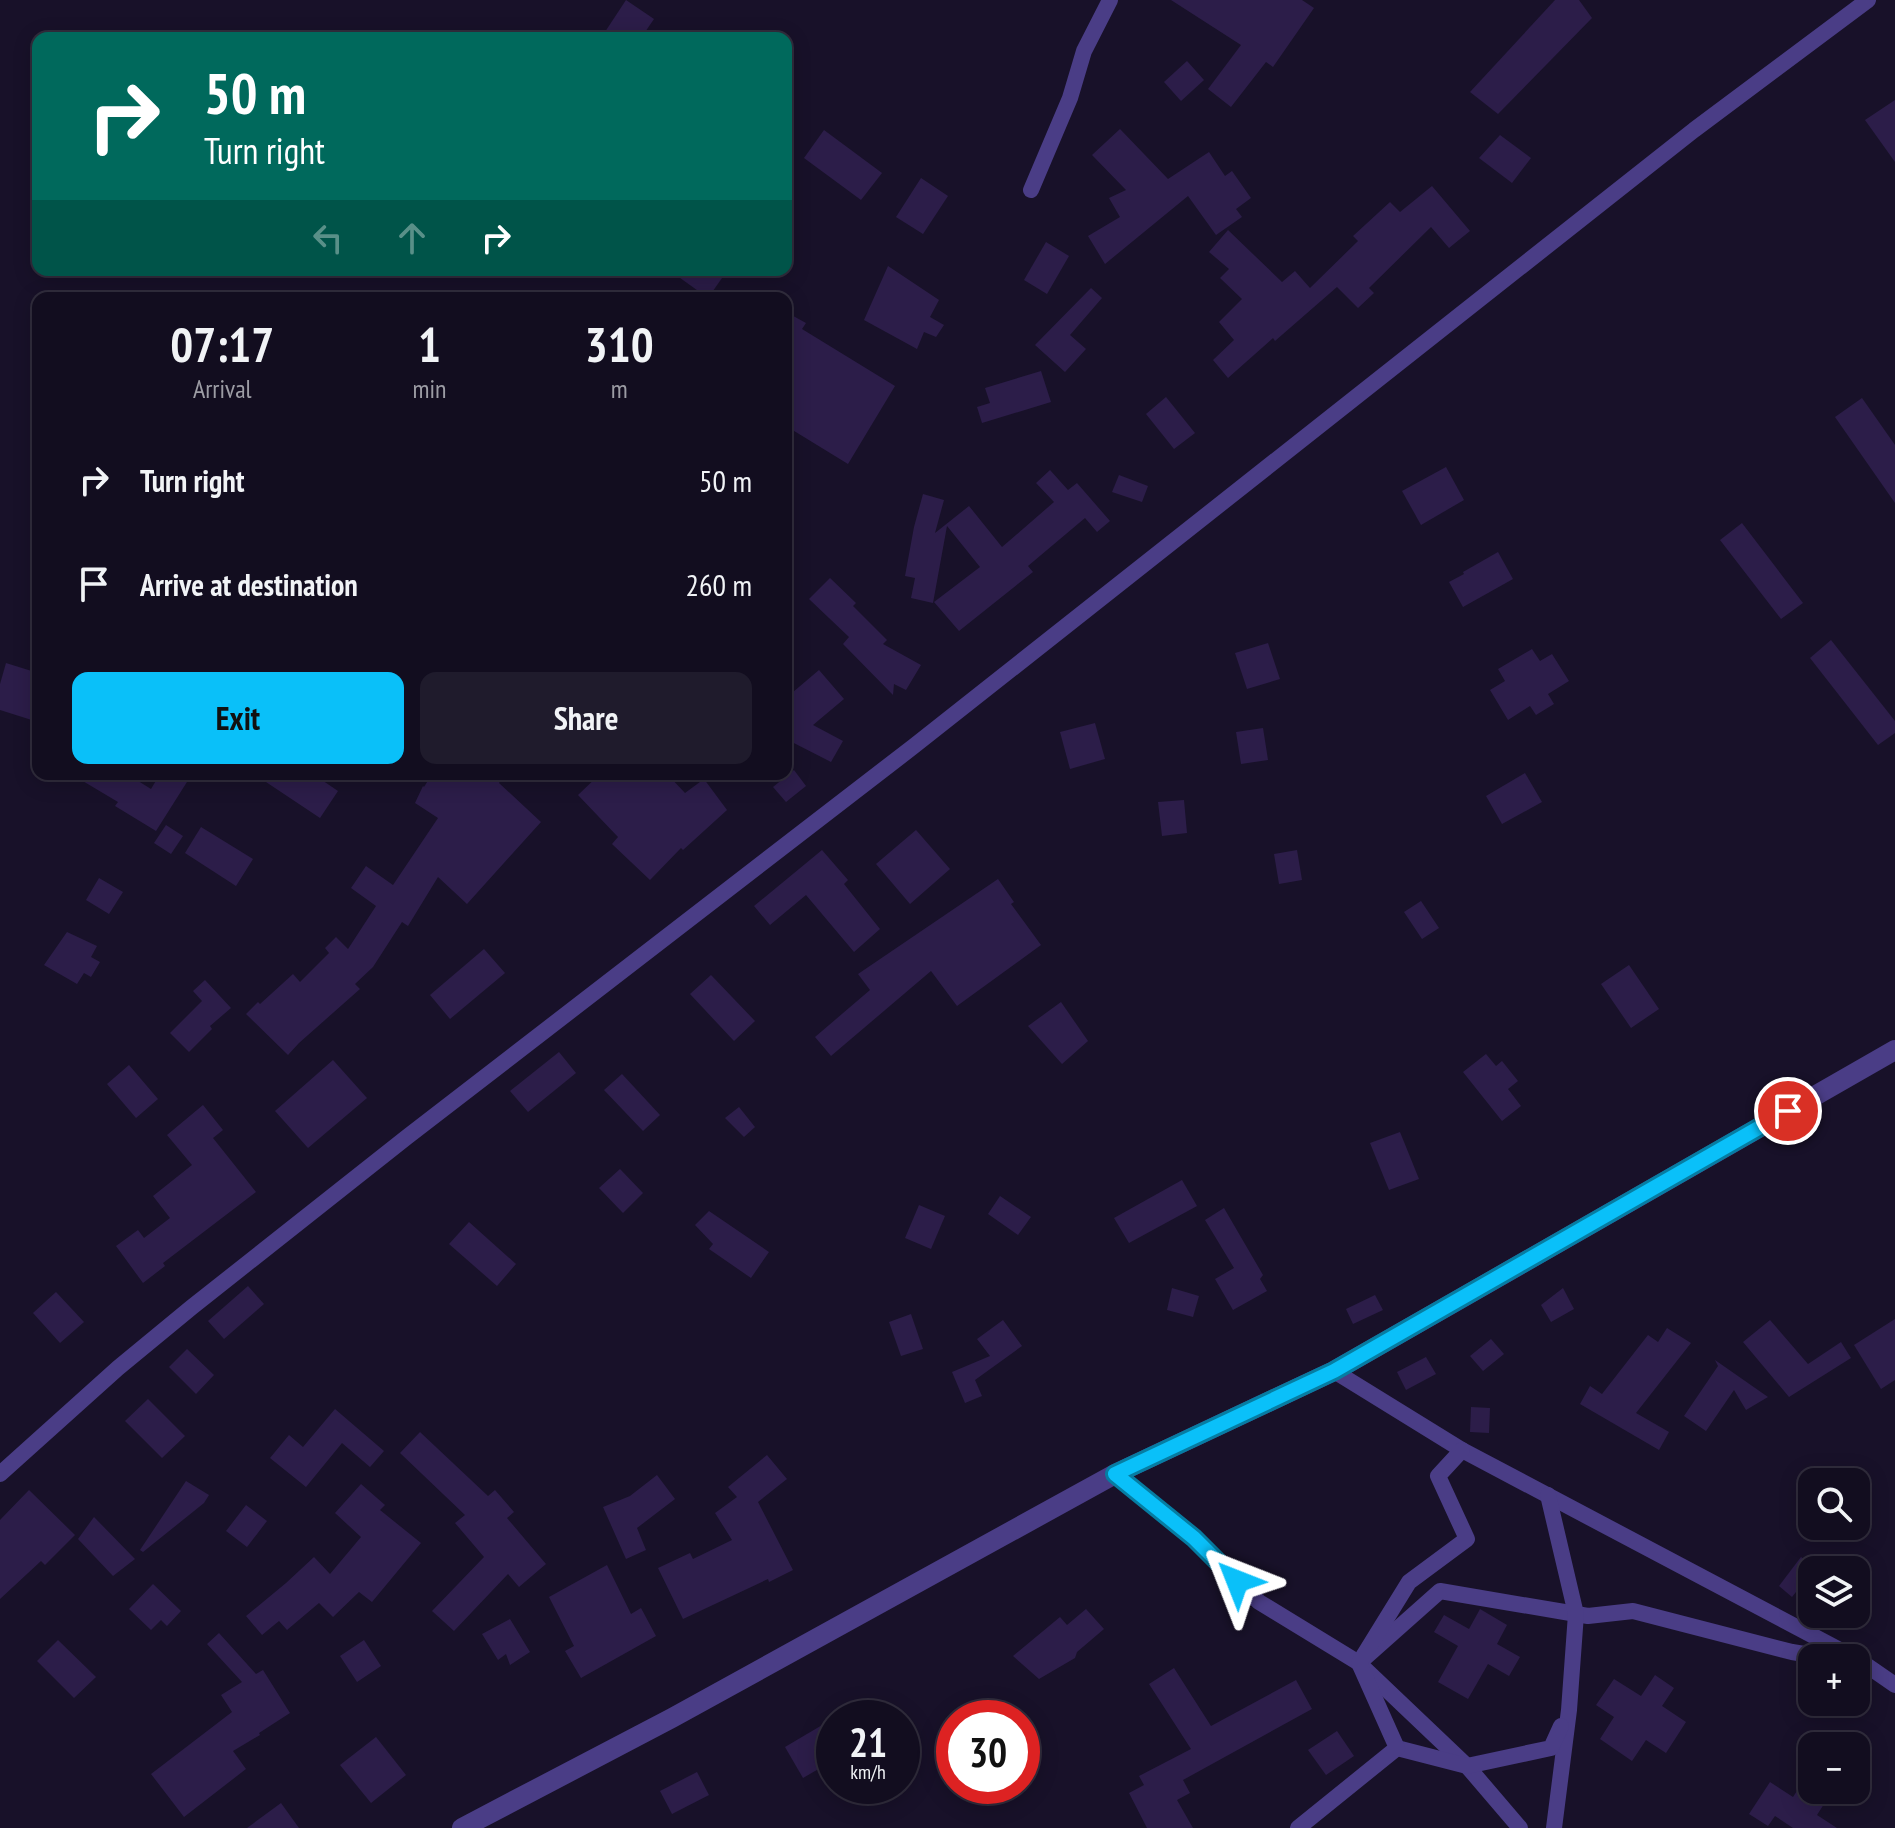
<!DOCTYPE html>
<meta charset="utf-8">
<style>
:root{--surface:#120d1f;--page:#1f1b2c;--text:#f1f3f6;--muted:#9c9ca4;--line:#312d3d;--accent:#0ac0f9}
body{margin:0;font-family:"PT Sans Narrow",sans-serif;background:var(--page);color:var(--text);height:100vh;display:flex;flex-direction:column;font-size:30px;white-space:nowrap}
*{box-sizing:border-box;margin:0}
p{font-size:26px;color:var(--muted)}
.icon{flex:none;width:44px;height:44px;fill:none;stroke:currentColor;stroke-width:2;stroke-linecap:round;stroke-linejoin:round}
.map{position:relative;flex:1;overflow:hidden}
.drawer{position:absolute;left:32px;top:292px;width:760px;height:488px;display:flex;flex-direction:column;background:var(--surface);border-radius:16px;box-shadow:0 4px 20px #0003,0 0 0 2px var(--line)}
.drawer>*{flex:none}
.banner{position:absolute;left:32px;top:32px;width:760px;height:244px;border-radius:16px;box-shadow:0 4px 20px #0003,0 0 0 2px var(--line);background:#00695c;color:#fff;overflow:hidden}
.buttons{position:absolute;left:1798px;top:1468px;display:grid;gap:16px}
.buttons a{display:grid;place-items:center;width:72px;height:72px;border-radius:16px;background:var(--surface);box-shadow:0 4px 20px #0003,0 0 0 2px var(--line);font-size:40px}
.speed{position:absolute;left:816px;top:1700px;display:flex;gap:16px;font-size:40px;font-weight:700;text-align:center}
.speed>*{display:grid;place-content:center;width:104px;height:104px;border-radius:50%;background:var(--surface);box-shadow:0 4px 20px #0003,0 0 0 2px var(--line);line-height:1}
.speed small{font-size:20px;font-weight:400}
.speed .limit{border:12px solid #d22;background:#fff;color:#111}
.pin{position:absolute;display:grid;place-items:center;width:68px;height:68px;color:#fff;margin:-34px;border:4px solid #fff;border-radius:50%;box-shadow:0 2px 8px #0007}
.me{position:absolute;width:88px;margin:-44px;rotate:315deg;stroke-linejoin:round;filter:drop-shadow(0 0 6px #0008)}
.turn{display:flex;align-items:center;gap:28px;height:168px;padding:0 40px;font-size:36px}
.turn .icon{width:104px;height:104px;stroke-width:2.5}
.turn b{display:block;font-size:56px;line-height:68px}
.lanes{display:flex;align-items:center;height:76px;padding:0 40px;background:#0003;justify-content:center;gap:40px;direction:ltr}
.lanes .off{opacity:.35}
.eta{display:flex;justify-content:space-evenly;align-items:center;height:136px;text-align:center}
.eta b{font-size:48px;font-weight:600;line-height:56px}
.cta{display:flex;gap:16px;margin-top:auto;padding:16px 40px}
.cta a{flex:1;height:92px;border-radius:16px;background:var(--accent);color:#111;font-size:32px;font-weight:600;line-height:92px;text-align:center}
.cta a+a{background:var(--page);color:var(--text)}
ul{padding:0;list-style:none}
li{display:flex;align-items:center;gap:24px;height:104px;padding:0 40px}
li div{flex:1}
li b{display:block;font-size:30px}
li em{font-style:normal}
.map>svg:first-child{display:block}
.building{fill:#2c1d49}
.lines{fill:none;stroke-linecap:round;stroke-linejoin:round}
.minor{stroke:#4a3d86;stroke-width:16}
.tertiary{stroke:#4a3d86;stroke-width:20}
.route-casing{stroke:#067da2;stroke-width:20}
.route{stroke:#0ac0f9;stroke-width:14}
</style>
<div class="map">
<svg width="1895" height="1828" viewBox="0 0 1895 1828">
<rect width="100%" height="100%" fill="#181129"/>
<g class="building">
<polygon points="626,0 654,19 641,38 601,38"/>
<polygon points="1171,0 1302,0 1314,8 1273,67 1266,62 1231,107 1208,89 1241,45"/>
<polygon points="1555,0 1579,0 1592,18 1498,114 1470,92"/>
<polygon points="1187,61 1204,80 1181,101 1164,82"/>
<polygon points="1895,100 1895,162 1865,120"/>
<polygon points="1120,129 1168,179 1209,152 1225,176 1232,171 1251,198 1236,209 1242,217 1216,235 1188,196 1105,264 1088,236 1120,217 1109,198 1126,190 1092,155"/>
<polygon points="824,130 882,173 861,200 804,158"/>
<polygon points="1500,135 1531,158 1512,183 1479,158"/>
<polygon points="921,178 948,196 923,234 896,217"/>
<polygon points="1432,186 1470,231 1449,248 1431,227 1369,288 1374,293 1358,308 1337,287 1275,341 1273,338 1228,378 1213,360 1234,340 1219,322 1242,299 1220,278 1229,269 1209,252 1228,230 1282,282 1295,271 1310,288 1358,241 1353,236 1390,202 1400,212"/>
<polygon points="1046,242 1069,256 1047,294 1024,280"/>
<polygon points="888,266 939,300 930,317 944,325 936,337 924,332 917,349 864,320"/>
<polygon points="669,270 710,270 722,278 708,298"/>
<polygon points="1091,288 1102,298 1070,335 1086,349 1065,372 1035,345"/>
<polygon points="786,312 806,323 802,329 895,386 848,464 786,426"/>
<polygon points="1041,371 1051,402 982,423 977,407 990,403 985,388"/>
<polygon points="1166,397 1195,433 1174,449 1146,414"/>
<polygon points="1862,398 1895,445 1895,503 1835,417"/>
<polygon points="1446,467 1464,500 1421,525 1402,491"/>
<polygon points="1050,470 1068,490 1077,483 1110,521 1097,532 1085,518 1028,566 1033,572 959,631 934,602 980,567 947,526 933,603 911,598 915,578 905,576 914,527 923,494 944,500 935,533 969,506 1002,547 1054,502 1036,483"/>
<polygon points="1119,475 1148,486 1142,502 1112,492"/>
<polygon points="1742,523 1803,603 1781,619 1720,540"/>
<polygon points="1498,552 1513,579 1463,607 1449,582 1464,574 1463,572"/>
<polygon points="830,578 856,603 853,606 887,640 883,644 921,665 906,690 894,684 893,695 843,644 849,637 809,599"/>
<polygon points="1831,640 1895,721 1895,733 1878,745 1810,658"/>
<polygon points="1268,643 1280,679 1247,689 1235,653"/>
<polygon points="1532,649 1540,661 1552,654 1569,681 1548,694 1554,704 1536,715 1530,706 1508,720 1490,690 1505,681 1498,669"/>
<polygon points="6,663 38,673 38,722 0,710 0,684"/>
<polygon points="819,670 844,699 813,725 843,741 831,762 786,739 786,698"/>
<polygon points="1095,723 1105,759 1070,769 1060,732"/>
<polygon points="1263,728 1268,760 1241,764 1236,732"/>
<polygon points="794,770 806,786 786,802 773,787"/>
<polygon points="1525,773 1542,802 1502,824 1486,796"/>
<polygon points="71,774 127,774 151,789 160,774 192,774 156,831 115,806 118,802"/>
<polygon points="254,774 313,774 338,791 320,818"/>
<polygon points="432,774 505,774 499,783 541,822 467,904 438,877 408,926 402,922 373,967 355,984 360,989 299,1043 288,1055 246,1014 258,1002 260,1004 293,974 300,982 329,953 325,948 336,937 348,949 376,906 351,888 366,866 393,885 438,818 415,803 423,786 424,787"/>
<polygon points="600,774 667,774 685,793 704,779 727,810 683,850 681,848 650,880 612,844 618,837 578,795"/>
<polygon points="1184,800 1187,833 1162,836 1158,802"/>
<polygon points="166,825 183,836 171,854 154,843"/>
<polygon points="201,827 253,859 236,886 185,853"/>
<polygon points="916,830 950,869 910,904 876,864"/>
<polygon points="822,850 848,880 844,884 880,929 854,952 806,895 770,925 754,906"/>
<polygon points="1297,850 1302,880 1279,884 1274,854"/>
<polygon points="99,878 123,892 109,914 86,900"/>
<polygon points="998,879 1014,902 1011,904 1041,945 957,1006 931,971 831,1056 815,1037 870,990 858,974"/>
<polygon points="1421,901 1439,928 1422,939 1404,912"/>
<polygon points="67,932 97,946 91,957 100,962 91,977 84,973 77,984 44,965"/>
<polygon points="484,949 505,973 450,1019 430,995"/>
<polygon points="1629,965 1659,1009 1631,1028 1601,984"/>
<polygon points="711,975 755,1021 734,1041 690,994"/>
<polygon points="205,980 231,1008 210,1026 212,1029 189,1052 170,1033 202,1001 193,991"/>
<polygon points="1061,1002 1088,1041 1062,1064 1028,1026"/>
<polygon points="559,1052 576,1073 528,1112 510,1091"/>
<polygon points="1486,1054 1496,1066 1502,1061 1518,1081 1508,1089 1521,1106 1502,1121 1463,1072"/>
<polygon points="333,1060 367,1098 308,1148 275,1111"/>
<polygon points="129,1065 158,1099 136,1118 107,1084"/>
<polygon points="622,1074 660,1115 643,1131 604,1090"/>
<polygon points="203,1105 223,1130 213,1138 256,1192 163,1263 165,1266 143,1283 116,1246 138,1230 144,1238 170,1218 153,1196 192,1165 167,1135"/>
<polygon points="739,1107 755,1127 744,1137 725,1118"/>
<polygon points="1400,1132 1419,1179 1389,1190 1370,1143"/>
<polygon points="620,1169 643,1193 623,1213 599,1188"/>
<polygon points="1182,1180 1197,1206 1129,1243 1114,1218"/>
<polygon points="1000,1196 1031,1217 1018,1235 988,1214"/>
<polygon points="919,1205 945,1216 931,1249 905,1238"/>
<polygon points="1224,1208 1263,1275 1260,1279 1267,1291 1233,1310 1215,1279 1234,1268 1205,1220"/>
<polygon points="709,1211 769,1252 751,1278 709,1249 713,1244 695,1225"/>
<polygon points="469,1222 516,1264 497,1286 449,1244"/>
<polygon points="248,1286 264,1304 224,1339 208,1321"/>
<polygon points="1172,1288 1199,1296 1193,1317 1167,1310"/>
<polygon points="1563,1288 1574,1309 1551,1322 1541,1305"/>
<polygon points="56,1292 84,1322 60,1343 33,1313"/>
<polygon points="1375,1295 1383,1310 1353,1324 1346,1309"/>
<polygon points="911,1314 923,1349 901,1356 889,1322"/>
<polygon points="1895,1319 1895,1380 1881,1389 1854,1345"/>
<polygon points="1003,1320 1022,1346 975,1380 982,1396 965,1403 952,1372 990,1356 977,1339"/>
<polygon points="1770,1320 1808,1364 1841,1342 1851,1358 1789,1397 1743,1342"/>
<polygon points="1667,1328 1691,1343 1636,1413 1669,1432 1659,1450 1580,1404 1590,1386 1602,1394 1648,1335 1658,1342"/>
<polygon points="1491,1339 1504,1354 1483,1371 1470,1356"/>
<polygon points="187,1349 214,1375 196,1394 169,1367"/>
<polygon points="1426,1357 1436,1374 1406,1390 1397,1372"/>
<polygon points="1715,1360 1768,1397 1746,1410 1734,1390 1706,1431 1684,1416 1718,1366"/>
<polygon points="148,1399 185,1436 162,1458 125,1421"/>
<polygon points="1471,1407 1490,1408 1489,1433 1470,1432"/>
<polygon points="335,1409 384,1451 370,1467 342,1443 306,1487 270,1458 289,1435 303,1447"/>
<polygon points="420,1432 488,1496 495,1490 514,1512 507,1518 546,1564 519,1587 508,1574 454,1631 432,1611 484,1557 455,1523 465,1515 400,1453"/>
<polygon points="767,1455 787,1479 758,1502 793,1570 769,1582 768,1579 683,1619 658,1568 690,1553 693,1559 732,1540 715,1513 737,1497 728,1487"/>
<polygon points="657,1475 675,1499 637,1528 646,1550 626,1559 603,1507 630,1496"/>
<polygon points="186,1481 209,1495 204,1503 143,1552 140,1550"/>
<polygon points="361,1484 385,1505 380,1510 421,1543 372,1602 359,1592 333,1617 319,1603 287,1630 279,1621 262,1635 246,1616 286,1583 314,1557 330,1574 361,1537 335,1513"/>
<polygon points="29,1490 75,1535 45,1565 41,1561 0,1599 0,1520"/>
<polygon points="246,1505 267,1521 247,1547 226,1531"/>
<polygon points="94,1517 135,1559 113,1576 78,1539"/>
<polygon points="1801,1557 1815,1568 1792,1597 1779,1586"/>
<polygon points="607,1565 631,1614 641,1608 656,1636 581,1678 565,1651 574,1646 549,1597"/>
<polygon points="153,1584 181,1611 167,1626 161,1620 151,1630 129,1609"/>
<polygon points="1086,1609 1104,1629 1077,1652 1075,1658 1039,1679 1013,1656 1060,1617 1067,1625"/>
<polygon points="1480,1609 1507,1625 1497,1644 1520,1657 1509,1676 1488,1664 1468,1699 1438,1682 1458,1646 1434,1632 1444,1615 1469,1629"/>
<polygon points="510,1619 530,1652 510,1665 506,1654 498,1660 482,1634"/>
<polygon points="219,1633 256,1674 263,1670 290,1713 259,1733 260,1735 233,1751 246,1769 184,1817 151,1774 232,1712 221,1695 242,1682 207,1644"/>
<polygon points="58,1640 96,1677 74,1698 37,1661"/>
<polygon points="364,1640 381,1666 357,1682 340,1656"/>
<polygon points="1174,1668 1211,1726 1296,1680 1312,1709 1183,1780 1190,1793 1177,1800 1193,1828 1147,1828 1129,1793 1144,1785 1139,1776 1191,1749 1149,1684"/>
<polygon points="1655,1675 1674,1688 1662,1706 1686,1722 1666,1753 1646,1740 1632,1761 1600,1739 1614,1717 1596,1705 1614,1679 1641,1696"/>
<polygon points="834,1718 834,1760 803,1778 785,1747"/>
<polygon points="1337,1731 1354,1756 1326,1775 1308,1750"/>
<polygon points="376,1737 406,1775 371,1803 340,1765"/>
<polygon points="1812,1768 1812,1790 1833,1790 1817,1815 1837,1828 1793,1828 1775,1816 1768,1826 1749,1814 1770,1782 1793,1797"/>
<polygon points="697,1772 709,1795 672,1814 660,1791"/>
<polygon points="281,1803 299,1828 247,1828"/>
</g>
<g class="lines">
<g class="minor">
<polyline points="1031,190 1070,98 1084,51 1110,0"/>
<polyline points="1334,1371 1462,1450 1855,1658"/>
<polyline points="0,1474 118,1368 192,1307 407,1137 914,746 1694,130 1868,0"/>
<polyline points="1115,1474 1194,1538 1259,1602 1359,1663 1440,1591 1588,1616 1633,1611 1792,1652 1829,1658"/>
<polyline points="1548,1495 1576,1614 1569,1710 1554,1828"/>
<polyline points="1856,1658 1895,1685"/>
<polyline points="1365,1669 1467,1766 1520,1828"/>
<polyline points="1397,1748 1467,1766 1551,1748 1561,1726"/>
<polyline points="1298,1828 1397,1748 1359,1663 1409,1582 1467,1539 1438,1476 1462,1450"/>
</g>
<polyline class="tertiary" points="462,1828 672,1718 1115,1474 1334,1371 1895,1050"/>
</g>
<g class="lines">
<defs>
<polyline id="route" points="1237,1581 1194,1538 1115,1474 1334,1371 1788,1111"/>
</defs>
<use href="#route" class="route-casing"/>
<use href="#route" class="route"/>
</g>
</svg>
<div class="buttons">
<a><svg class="icon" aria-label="search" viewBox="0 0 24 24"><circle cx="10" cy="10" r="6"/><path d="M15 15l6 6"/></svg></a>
<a><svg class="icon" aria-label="layers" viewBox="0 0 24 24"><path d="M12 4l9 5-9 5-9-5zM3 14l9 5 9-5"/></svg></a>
<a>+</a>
<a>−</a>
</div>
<div class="speed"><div>21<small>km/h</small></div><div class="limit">30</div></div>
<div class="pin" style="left:1788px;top:1111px;background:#d93025"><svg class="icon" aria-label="arrive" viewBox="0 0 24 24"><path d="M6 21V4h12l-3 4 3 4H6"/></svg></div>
<svg class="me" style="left:1237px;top:1581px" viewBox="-20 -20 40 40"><path d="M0-17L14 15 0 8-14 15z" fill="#0ac0f9" stroke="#fff" stroke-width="4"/></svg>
<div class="banner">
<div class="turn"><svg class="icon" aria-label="right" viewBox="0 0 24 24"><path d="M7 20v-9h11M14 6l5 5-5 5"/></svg><div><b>50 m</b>Turn right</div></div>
<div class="lanes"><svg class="icon off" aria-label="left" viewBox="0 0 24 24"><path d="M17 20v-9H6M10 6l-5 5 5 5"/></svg><svg class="icon off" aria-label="ahead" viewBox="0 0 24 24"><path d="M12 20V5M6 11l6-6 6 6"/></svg><svg class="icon" aria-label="right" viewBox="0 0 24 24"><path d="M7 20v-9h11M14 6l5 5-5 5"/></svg></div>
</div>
<section class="drawer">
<div class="eta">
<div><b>07:17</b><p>Arrival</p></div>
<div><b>1</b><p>min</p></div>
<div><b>310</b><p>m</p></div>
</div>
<ul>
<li><svg class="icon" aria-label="right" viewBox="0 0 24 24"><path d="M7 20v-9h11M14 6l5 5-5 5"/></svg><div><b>Turn right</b></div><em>50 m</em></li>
<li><svg class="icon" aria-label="arrive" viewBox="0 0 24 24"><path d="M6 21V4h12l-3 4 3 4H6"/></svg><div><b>Arrive at destination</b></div><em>260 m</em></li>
</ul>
<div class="cta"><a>Exit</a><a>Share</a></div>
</section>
</div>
